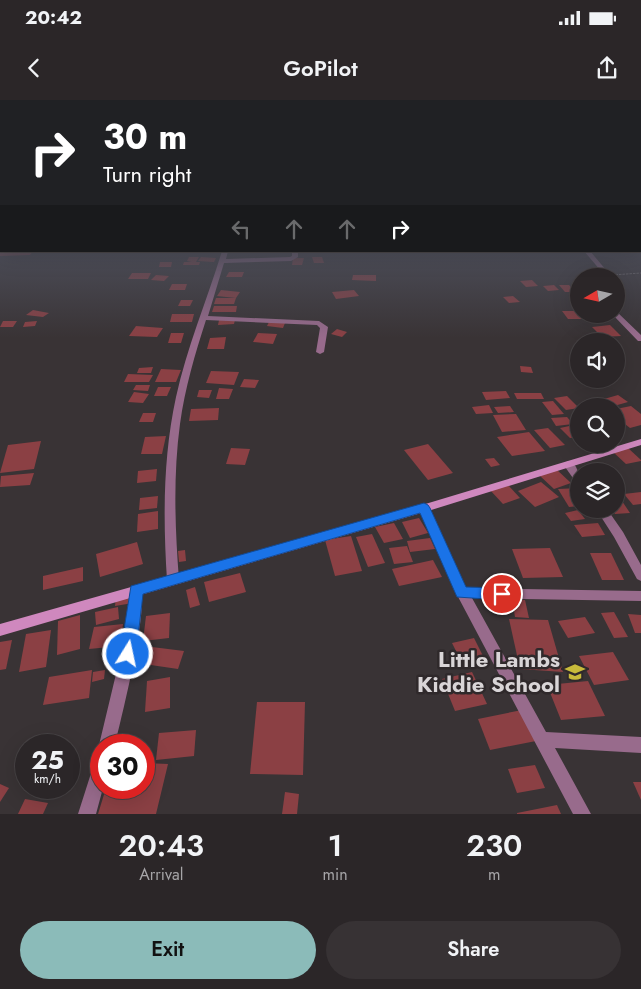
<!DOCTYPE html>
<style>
:root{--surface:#2b2628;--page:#373234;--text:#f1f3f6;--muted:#a6a5a8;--line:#474345;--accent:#8bbbb9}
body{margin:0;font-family:Jost,sans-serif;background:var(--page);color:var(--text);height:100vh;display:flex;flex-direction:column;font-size:19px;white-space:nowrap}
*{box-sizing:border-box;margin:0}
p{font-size:16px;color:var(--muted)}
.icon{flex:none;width:28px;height:28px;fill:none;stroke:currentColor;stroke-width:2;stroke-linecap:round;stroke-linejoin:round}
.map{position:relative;height:714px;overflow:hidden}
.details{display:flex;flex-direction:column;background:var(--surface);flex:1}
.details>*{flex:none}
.top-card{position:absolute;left:0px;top:0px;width:641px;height:152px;box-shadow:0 5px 20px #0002,0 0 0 1px var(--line);background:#202124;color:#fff;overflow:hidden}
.needle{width:32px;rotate:261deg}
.controls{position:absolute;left:570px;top:168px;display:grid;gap:10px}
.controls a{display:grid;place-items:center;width:55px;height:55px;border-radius:50%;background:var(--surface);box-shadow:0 5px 20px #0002,0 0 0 1px var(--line);font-size:25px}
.speed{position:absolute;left:15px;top:634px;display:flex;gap:10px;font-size:25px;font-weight:700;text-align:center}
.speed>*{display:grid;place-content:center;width:65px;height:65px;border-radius:50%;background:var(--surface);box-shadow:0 5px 20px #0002,0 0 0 1px var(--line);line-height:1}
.speed small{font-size:12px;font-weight:400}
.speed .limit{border:8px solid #d22;background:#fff;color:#111}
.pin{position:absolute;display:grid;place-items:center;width:42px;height:42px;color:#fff;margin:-21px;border:2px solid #fff;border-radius:50%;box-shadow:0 1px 5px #0007}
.me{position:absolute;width:55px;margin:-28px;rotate:10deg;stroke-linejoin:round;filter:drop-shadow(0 0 4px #0008)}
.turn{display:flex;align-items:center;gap:18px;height:105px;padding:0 20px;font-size:22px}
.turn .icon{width:65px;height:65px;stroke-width:2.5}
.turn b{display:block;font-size:35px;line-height:42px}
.lanes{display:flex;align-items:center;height:48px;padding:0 20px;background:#0003;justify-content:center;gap:25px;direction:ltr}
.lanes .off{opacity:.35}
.eta{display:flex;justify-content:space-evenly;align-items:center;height:85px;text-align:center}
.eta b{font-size:30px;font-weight:600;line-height:35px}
.cta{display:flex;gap:10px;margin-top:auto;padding:10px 20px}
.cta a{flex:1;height:58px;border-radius:30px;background:var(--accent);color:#111;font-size:20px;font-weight:600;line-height:58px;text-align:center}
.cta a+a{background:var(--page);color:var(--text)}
.status{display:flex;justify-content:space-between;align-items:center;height:35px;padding:0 25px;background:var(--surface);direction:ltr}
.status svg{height:14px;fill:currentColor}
header{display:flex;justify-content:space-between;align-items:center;height:65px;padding:0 20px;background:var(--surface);font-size:22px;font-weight:600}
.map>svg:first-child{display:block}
.building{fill:#8b4044}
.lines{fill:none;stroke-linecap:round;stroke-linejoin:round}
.path{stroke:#767072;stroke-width:1;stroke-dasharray:2.5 1;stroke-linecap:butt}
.street{fill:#986b8c;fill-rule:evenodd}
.secondary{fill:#cf88be;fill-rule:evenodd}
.route{fill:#1a73e8;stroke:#114b97}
.labels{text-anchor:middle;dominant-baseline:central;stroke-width:5;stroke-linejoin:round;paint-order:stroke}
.near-poi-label{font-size:22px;font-weight:bold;fill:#d9d5d7;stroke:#2f292b;text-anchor:end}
</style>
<div class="status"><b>20:42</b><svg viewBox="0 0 49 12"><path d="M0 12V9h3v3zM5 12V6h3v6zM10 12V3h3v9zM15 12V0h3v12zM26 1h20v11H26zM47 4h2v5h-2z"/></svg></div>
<header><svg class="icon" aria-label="back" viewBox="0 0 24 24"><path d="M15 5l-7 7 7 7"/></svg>GoPilot<svg class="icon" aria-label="share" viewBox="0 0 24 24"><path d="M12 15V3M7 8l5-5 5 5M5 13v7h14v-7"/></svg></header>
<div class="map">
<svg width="641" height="714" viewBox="0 0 641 714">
<rect width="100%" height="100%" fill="#393335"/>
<g class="building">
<polygon points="33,151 30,155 0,156 0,152"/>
<polygon points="189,157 199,157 196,162 200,162 199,165 183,165 184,162 192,162 187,161"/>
<polygon points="201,157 216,158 214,162 198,161"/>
<polygon points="312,157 322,157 324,163 314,163"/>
<polygon points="293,158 304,158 302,165 292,165"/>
<polygon points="160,162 172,162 171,167 159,167"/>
<polygon points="229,172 244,172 242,177 226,177"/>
<polygon points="132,173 151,173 148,179 128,179"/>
<polygon points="156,175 169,176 164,181 151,180"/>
<polygon points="353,175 376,175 376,181 352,180"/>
<polygon points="532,180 538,186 526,187 520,181"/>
<polygon points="172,184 187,184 185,190 169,190"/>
<polygon points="554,185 559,190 548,191 543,186"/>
<polygon points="559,185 569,185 575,192 565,192"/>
<polygon points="221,190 240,192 236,198 217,196"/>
<polygon points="354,190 359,196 336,199 332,192"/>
<polygon points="513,196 520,202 509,203 503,197"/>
<polygon points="216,198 236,198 234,204 214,204"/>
<polygon points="181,200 193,200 190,206 178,206"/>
<polygon points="214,206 237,206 236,212 212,212"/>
<polygon points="33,210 49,213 43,217 26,215"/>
<polygon points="562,211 579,211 579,214 582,214 586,219 568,219"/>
<polygon points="172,214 194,214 192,222 170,222"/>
<polygon points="586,214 600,214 603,218 588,218"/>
<polygon points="219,220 235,220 234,224 218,225"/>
<polygon points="3,221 17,221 13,227 0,227"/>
<polygon points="37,221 35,226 23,227 25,222"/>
<polygon points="269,222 285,223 283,228 267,226"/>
<polygon points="610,225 621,236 602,237 592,227"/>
<polygon points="136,226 163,228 157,237 129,236"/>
<polygon points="337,229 347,232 342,237 331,234"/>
<polygon points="171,233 184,233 181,243 168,243"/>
<polygon points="258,233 277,234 273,244 253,242"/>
<polygon points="226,237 224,249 207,249 210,238"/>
<polygon points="520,266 531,267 533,273 521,272"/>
<polygon points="153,267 151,273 137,273 139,268"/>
<polygon points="161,269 181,270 176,282 155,282"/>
<polygon points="211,271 239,272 234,285 206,283"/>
<polygon points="128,274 153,275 149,282 124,282"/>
<polygon points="244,279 259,280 255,288 240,287"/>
<polygon points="136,285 150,285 148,291 133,290"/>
<polygon points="158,287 171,287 167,296 154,296"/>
<polygon points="219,288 233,289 229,299 216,299"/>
<polygon points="199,290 212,290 209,298 197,297"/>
<polygon points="506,291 510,298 486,300 482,292"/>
<polygon points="134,292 149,294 143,303 128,302"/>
<polygon points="514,293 541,293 544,299 517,299"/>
<polygon points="618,295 628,302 614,306 604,299"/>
<polygon points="567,296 579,308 566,310 554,298"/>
<polygon points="553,301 564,314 552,315 542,302"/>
<polygon points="489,305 493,313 476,314 472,307"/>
<polygon points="510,306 514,312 498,313 494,307"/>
<polygon points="631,306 641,314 641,325 630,328 616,317 616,309"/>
<polygon points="219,308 218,320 189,321 191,309"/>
<polygon points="143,313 156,313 153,322 139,322"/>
<polygon points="516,314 526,330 502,332 493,315"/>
<polygon points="567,317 573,324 556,326 551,318"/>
<polygon points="574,325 579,330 579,337 570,338 560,328"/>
<polygon points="548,328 565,345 550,348 534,330"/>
<polygon points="529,332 545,351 512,356 497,337"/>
<polygon points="166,336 162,354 141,354 145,337"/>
<polygon points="41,341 34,369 0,373 8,345"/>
<polygon points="428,344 453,373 428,380 404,350"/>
<polygon points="231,348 250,349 245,365 226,364"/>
<polygon points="628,348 641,360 641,361 626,364 613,352"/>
<polygon points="494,358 500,365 491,367 485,359"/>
<polygon points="157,369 156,381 137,383 138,371"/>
<polygon points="556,369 571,383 554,389 539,375"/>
<polygon points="34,373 30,385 0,387 1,376"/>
<polygon points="541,382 559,397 535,407 518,391"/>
<polygon points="507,384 520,398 503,404 490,390"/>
<polygon points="579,388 579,406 569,407 558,389"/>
<polygon points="641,392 641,404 633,405 624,394"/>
<polygon points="158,396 157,408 139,410 140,398"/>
<polygon points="616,401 622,401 630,413 615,414 612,409 616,409"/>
<polygon points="578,410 585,419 571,421 565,413"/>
<polygon points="158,411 158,429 137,432 138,414"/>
<polygon points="419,418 428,433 410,438 402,422"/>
<polygon points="394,423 403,439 384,443 375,427"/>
<polygon points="598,423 605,435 582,437 574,425"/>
<polygon points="372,434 385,463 368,467 356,437"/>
<polygon points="351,436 362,471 335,476 325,440"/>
<polygon points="430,438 435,449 410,452 407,441"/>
<polygon points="137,442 143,464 100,477 96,454"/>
<polygon points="407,446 413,462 394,464 389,448"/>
<polygon points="550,448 563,477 523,478 512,449"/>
<polygon points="185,450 186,461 179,462 178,451"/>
<polygon points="590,453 611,453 624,480 602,480"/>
<polygon points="433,460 442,477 399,486 392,469"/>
<polygon points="83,467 83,481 43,490 43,476"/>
<polygon points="240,473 246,492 209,502 204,482"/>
<polygon points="195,487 200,505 190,508 186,490"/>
<polygon points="133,494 133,503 115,506 116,497"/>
<polygon points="512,499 525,500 529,518 515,517"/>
<polygon points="118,507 119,519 96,525 95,512"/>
<polygon points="614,512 628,537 614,538 601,513"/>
<polygon points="170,513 169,538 143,541 146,516"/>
<polygon points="628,514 641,515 641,533 635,533"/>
<polygon points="80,515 80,549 57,555 58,521"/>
<polygon points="585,517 595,533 568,538 558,521"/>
<polygon points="509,519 548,520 563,572 520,569"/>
<polygon points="123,524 120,546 89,549 94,527"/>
<polygon points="51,530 46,567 19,572 26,534"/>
<polygon points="474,538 486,562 464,567 452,543"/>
<polygon points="12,540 6,569 0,570 0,542"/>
<polygon points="144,545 143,558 134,558 136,546"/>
<polygon points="152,547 184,551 178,569 144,564"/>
<polygon points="613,552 629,580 594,585 579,556"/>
<polygon points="92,570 89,598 43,605 49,577"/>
<polygon points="105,570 104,579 92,582 93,572"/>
<polygon points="472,572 487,604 455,611 442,579"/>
<polygon points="170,577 170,608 145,612 147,581"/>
<polygon points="588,581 605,616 561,620 547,585"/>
<polygon points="257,602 305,602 303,675 250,674"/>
<polygon points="522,610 536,641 490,650 478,619"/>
<polygon points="196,630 194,656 156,660 159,633"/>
<polygon points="144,663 168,664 156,714 98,714 106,688 144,688"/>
<polygon points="535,665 545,688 517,693 508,669"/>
<polygon points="633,682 641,682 641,700"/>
<polygon points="0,684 9,688 0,702"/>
<polygon points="285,692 299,694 297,714 282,714"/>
<polygon points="25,699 48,703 43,714 18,714"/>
<polygon points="557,705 561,714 517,714 517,713"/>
</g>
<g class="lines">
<polyline class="path" points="612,175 641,173"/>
<g class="street">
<path d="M222 151H228L226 159 290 157 292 156V151H298V157L291 161 224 163 208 216 319 221 328 227 324 252 320 254 316 252 320 228 317 225 206 220C195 254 185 288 180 324 173 376 175 428 179 480L177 484 173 485 169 484 167 480C163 419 163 357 176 297 187 247 207 200 222 151Z"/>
<polygon points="584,151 590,151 606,170 607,175 596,176 602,173 601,171"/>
<polygon points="616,211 641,235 641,241 638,241 613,215 616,214"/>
<path d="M568 361C578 364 579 374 579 382L575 381 563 364Z"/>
<polygon points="424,404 428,405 430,408 466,488 641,491 641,501 472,498 546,632 641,637 641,653 555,648 591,714 573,714 456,493 418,408 420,405"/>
<polygon points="596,409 607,409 623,432 641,465 641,481 637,479 614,437"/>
<path d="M136 485 140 486C150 505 121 620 115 645H101V650L99 645 122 549 130 490 132 486Z"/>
<polygon points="101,659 101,688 103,688 96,714 78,714 93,667 95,661"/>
</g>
<polygon class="secondary" points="641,339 641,345 428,411 0,536 0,524 422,405"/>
</g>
<linearGradient id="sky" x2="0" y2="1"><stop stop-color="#1f1c1d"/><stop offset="0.58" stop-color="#4e505c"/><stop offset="1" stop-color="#4e505c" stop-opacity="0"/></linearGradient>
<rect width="641" height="238" fill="url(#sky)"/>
<polygon class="route" points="424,403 428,405 430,408 466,487 502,488 507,490 509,494 507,498 502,500 457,497 420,413 143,494 136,554 134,559 128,561 122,559 120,554 131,486"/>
<defs>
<symbol id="school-bare" viewBox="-9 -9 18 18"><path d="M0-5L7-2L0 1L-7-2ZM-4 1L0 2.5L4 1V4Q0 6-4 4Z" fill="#c8bb3b" stroke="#2f292b" stroke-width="2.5" paint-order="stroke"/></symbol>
</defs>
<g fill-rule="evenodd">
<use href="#school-bare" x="561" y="558" width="28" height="28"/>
</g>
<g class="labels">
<g class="near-poi-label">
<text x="560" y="559">Little Lambs<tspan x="560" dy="25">Kiddie School</tspan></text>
</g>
</g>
</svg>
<div class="controls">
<a><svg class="needle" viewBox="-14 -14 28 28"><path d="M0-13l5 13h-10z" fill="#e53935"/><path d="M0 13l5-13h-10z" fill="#a6a5a8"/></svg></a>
<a><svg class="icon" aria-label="sound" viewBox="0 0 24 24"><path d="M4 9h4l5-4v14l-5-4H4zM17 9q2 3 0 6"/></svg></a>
<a><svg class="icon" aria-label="search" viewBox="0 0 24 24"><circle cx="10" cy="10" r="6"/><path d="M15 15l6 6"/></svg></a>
<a><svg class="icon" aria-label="layers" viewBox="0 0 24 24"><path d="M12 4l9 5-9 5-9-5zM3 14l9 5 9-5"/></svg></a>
</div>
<div class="speed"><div>25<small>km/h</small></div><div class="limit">30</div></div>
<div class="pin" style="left:502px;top:494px;background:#d93025"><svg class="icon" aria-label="arrive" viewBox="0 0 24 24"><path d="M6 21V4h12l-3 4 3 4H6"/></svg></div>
<svg class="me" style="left:128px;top:554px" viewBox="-20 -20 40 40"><circle r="17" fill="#1a73e8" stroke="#fff" stroke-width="3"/><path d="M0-11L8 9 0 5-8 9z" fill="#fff"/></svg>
<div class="top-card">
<div class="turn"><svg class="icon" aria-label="right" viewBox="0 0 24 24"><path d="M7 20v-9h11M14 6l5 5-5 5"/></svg><div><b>30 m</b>Turn right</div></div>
<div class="lanes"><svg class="icon off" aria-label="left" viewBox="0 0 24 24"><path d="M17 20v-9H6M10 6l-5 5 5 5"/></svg><svg class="icon off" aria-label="ahead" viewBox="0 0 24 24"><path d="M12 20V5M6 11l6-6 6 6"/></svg><svg class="icon off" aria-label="ahead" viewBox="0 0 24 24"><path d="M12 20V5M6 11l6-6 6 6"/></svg><svg class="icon" aria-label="right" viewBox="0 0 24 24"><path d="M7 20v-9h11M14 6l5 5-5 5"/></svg></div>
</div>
</div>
<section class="details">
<div class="eta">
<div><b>20:43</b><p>Arrival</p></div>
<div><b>1</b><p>min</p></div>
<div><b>230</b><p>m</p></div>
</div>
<div class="cta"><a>Exit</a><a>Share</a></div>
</section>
